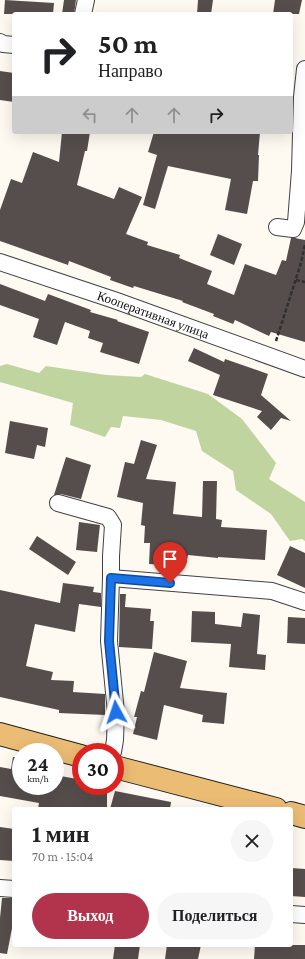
<!DOCTYPE html>
<html lang="ru">
<meta charset="utf-8">
<style>
:root{--surface:#fff;--page:#f6f6f6;--text:#202124;--muted:#757577;--accent:#b1344c}
body{margin:0;font-family:"Crimson Pro",serif;background:var(--page);color:var(--text);height:100vh;display:flex;flex-direction:column;font-size:15px;white-space:nowrap}
*{box-sizing:border-box;margin:0}
p{font-size:13px;color:var(--muted)}
.icon{flex:none;width:22px;height:22px;fill:none;stroke:currentColor;stroke-width:2;stroke-linecap:round;stroke-linejoin:round}
.map{position:relative;flex:1;overflow:hidden}
.drawer{position:absolute;left:12px;top:807px;width:281px;height:140px;display:flex;flex-direction:column;background:var(--surface);border-radius:4px;box-shadow:0 4px 16px #0002}
.drawer>*{flex:none}
.hud{position:absolute;left:12px;top:12px;width:281px;height:122px;border-radius:4px;box-shadow:0 4px 16px #0002;background:#fff;color:var(--text);overflow:hidden}
.speed{position:absolute;left:12px;top:743px;display:flex;gap:8px;font-size:20px;font-weight:700;text-align:center}
.speed>*{display:grid;place-content:center;width:52px;height:52px;border-radius:50%;background:var(--surface);box-shadow:0 4px 16px #0002;line-height:1}
.speed small{font-size:10px;font-weight:400}
.speed .limit{border:6px solid #d22;background:#fff;color:#111}
.pin{position:absolute;display:grid;place-items:center;width:34px;height:34px;color:#fff;margin:-41px -17px;border-radius:50% 50% 50% 0;rotate:-45deg;box-shadow:0 0 4px #0007}
.pin .icon{rotate:45deg}
.me{position:absolute;width:44px;margin:-22px;rotate:355deg;stroke-linejoin:round;filter:drop-shadow(0 0 3px #0008)}
.turn{display:flex;align-items:center;gap:14px;height:84px;padding:0 20px;font-size:18px}
.turn .icon{width:52px;height:52px;stroke-width:2.5}
.turn b{display:block;font-size:28px;line-height:34px}
.lanes{display:flex;align-items:center;height:38px;padding:0 20px;background:#0003;justify-content:center;gap:20px;direction:ltr}
.lanes .off{opacity:.35}
.round{display:grid;place-items:center;flex:none;width:42px;height:42px;border-radius:21px;background:var(--page)}
.overview{display:flex;align-items:center;justify-content:space-between;height:68px;padding:0 20px}
h1{font-size:24px;font-weight:700;line-height:30px}
.cta{display:flex;gap:8px;margin-top:auto;padding:8px 20px}
.cta a{flex:1;height:46px;border-radius:24px;background:var(--accent);color:#fff;font-size:16px;font-weight:700;line-height:46px;text-align:center}
.cta a+a{background:var(--page);color:var(--text)}
.map>svg:first-child{display:block}
.forest{fill:#bfd49e}
.building{fill:#564e4c}
.lines{fill:none;stroke-linecap:round;stroke-linejoin:round}
.street-casing{stroke:#414141;stroke-width:18}
.primary-casing{stroke:#1f1f1f;stroke-width:24}
.path{stroke:#303030;stroke-width:2.5;stroke-dasharray:4 2;stroke-linecap:butt}
.street{stroke:#fff;stroke-width:16}
.primary{stroke:#ebbc74;stroke-width:22}
.route-casing{stroke:#114b97;stroke-width:10}
.route{stroke:#1a73e8;stroke-width:7}
.labels{text-anchor:middle;dominant-baseline:central;stroke-width:4;stroke-linejoin:round;paint-order:stroke}
.street-label{font-size:13px;fill:#0e0e0e;stroke:#fff}
</style>
<div class="map">
<svg width="305" height="959" viewBox="0 0 305 959">
<rect width="100%" height="100%" fill="#fef9f1"/>
<polygon class="forest" points="7,364 39,373 46,366 106,375 141,377 145,374 208,394 242,419 276,463 269,479 305,502 305,541 302,539 290,541 271,514 236,490 233,471 202,451 196,431 161,420 123,416 120,428 111,427 105,437 70,425 73,403 14,386 0,382 0,366"/>
<g class="building">
<polygon points="5,0 54,3 53,14 4,14"/>
<polygon points="64,0 76,0 74,14 62,14"/>
<polygon points="198,0 213,0 211,14 197,14"/>
<polygon points="275,0 302,0 299,14 273,14"/>
<polygon points="0,71 14,73 14,102 0,100"/>
<polygon points="62,132 90,132 87,151 85,151 77,185 114,199 119,187 142,197 126,234 148,242 147,245 180,255 179,258 212,271 207,284 234,295 245,264 276,275 282,260 286,261 291,238 295,238 305,240 305,342 271,332 269,336 235,320 233,324 213,316 214,314 182,302 183,301 134,286 133,288 110,280 111,277 69,261 68,265 0,241 0,210 11,179 22,183 33,152 59,162"/>
<polygon points="154,132 260,132 258,155 259,155 258,181 253,181 247,214 225,210 231,179 168,166 155,209 143,205 157,155 148,152"/>
<polygon points="218,234 242,244 234,265 210,255"/>
<polygon points="0,284 45,301 48,294 91,310 90,312 118,320 117,321 149,332 139,364 100,352 103,343 88,338 90,331 65,322 57,345 33,337 39,319 0,305"/>
<polygon points="194,348 224,362 225,359 268,374 261,395 291,421 281,418 271,430 257,417 262,411 213,395 220,375 188,361"/>
<polygon points="10,421 48,428 45,447 37,445 34,459 5,453"/>
<polygon points="141,440 157,445 146,479 176,482 173,514 202,517 203,481 217,481 216,519 222,520 221,527 267,530 265,560 218,557 218,558 188,555 186,564 166,560 166,565 149,564 150,543 144,543 145,526 141,525 143,503 117,497 125,462 134,464"/>
<polygon points="66,457 91,465 81,499 61,494 54,495"/>
<polygon points="79,522 100,525 97,552 76,550"/>
<polygon points="37,536 76,562 68,575 29,549"/>
<polygon points="290,546 305,553 305,588 277,575"/>
<polygon points="63,583 94,587 93,592 101,593 101,607 79,604 75,632 35,624 26,666 53,672 51,680 74,681 73,692 105,694 105,715 59,713 59,710 0,697 0,590 60,603"/>
<polygon points="120,594 126,594 125,607 151,609 150,621 154,621 152,649 119,647"/>
<polygon points="192,611 215,612 215,624 241,627 243,613 260,615 257,654 266,655 265,670 229,667 231,644 191,642"/>
<polygon points="288,617 305,618 305,644 287,643"/>
<polygon points="154,652 187,661 180,688 227,693 224,724 202,722 203,715 164,705 157,740 133,734 137,717 134,717 141,691 144,692"/>
<polygon points="13,757 21,758 21,786 55,786 55,775 77,779 76,783 81,784 81,786 98,786 107,787 107,809 38,809 39,803 0,796 0,767 11,769"/>
<polygon points="115,791 171,802 170,809 110,809"/>
<polygon points="0,827 14,829 14,861 0,860"/>
<polygon points="291,868 305,869 305,897 291,896"/>
<polygon points="2,898 14,898 14,918 7,954 0,953 0,918"/>
<polygon points="115,945 140,945 138,959 113,959"/>
<polygon points="167,945 201,945 198,959 165,959"/>
<polygon points="255,945 305,945 305,959 254,959"/>
</g>
<g class="lines">
<defs>
<g id="street">
<polyline points="83,14 86,0"/>
<polyline points="0,42 3,44 14,45"/>
<polyline points="277,227 293,229 296,222 300,171 302,97 305,69"/>
<path id="s1" d="M0 262 114 300 305 369"/>
<polyline points="58,503 108,517 113,525 111,556 111,578 272,591 305,602"/>
<polyline points="111,578 109,641 116,713 115,740 113,752"/>
<polyline points="0,888 14,889"/>
<polyline points="291,914 305,915"/>
</g>
<g id="primary">
<polyline points="0,734 81,756"/>
<polyline points="115,767 276,809"/>
<polyline points="291,813 305,817"/>
</g>
</defs>
<use href="#street" class="street-casing"/>
<use href="#primary" class="primary-casing"/>
<g class="path">
<polyline points="296,280 305,282"/>
<polyline points="276,341 301,263 305,244"/>
</g>
<use href="#street" class="street"/>
<use href="#primary" class="primary"/>
</g>
<g class="lines">
<defs>
<polyline id="route" points="116,712 109,641 111,578 170,583"/>
</defs>
<use href="#route" class="route-casing"/>
<use href="#route" class="route"/>
</g>
<g class="labels">
<g class="street-label">
<text stroke="none"><textPath href="#s1" startOffset="162">Кооперативная улица</textPath></text>
</g>
</g>
</svg>
<div class="speed"><div>24<small>km/h</small></div><div class="limit">30</div></div>
<div class="pin" style="left:170px;top:583px;background:#d93025"><svg class="icon" aria-label="arrive" viewBox="0 0 24 24"><path d="M6 21V4h12l-3 4 3 4H6"/></svg></div>
<svg class="me" style="left:116px;top:712px" viewBox="-20 -20 40 40"><path d="M0-17L14 15 0 8-14 15z" fill="#1a73e8" stroke="#fff" stroke-width="4"/></svg>
<div class="hud">
<div class="turn"><svg class="icon" aria-label="right" viewBox="0 0 24 24"><path d="M7 20v-9h11M14 6l5 5-5 5"/></svg><div><b>50 m</b>Направо</div></div>
<div class="lanes"><svg class="icon off" aria-label="left" viewBox="0 0 24 24"><path d="M17 20v-9H6M10 6l-5 5 5 5"/></svg><svg class="icon off" aria-label="ahead" viewBox="0 0 24 24"><path d="M12 20V5M6 11l6-6 6 6"/></svg><svg class="icon off" aria-label="ahead" viewBox="0 0 24 24"><path d="M12 20V5M6 11l6-6 6 6"/></svg><svg class="icon" aria-label="right" viewBox="0 0 24 24"><path d="M7 20v-9h11M14 6l5 5-5 5"/></svg></div>
</div>
<section class="drawer">
<div class="overview"><div><h1>1 мин</h1><p>70 m · 15:04</p></div><a class="round"><svg class="icon" aria-label="close" viewBox="0 0 24 24"><path d="M6 6l12 12M18 6L6 18"/></svg></a></div>
<div class="cta"><a>Выход</a><a>Поделиться</a></div>
</section>
</div>
